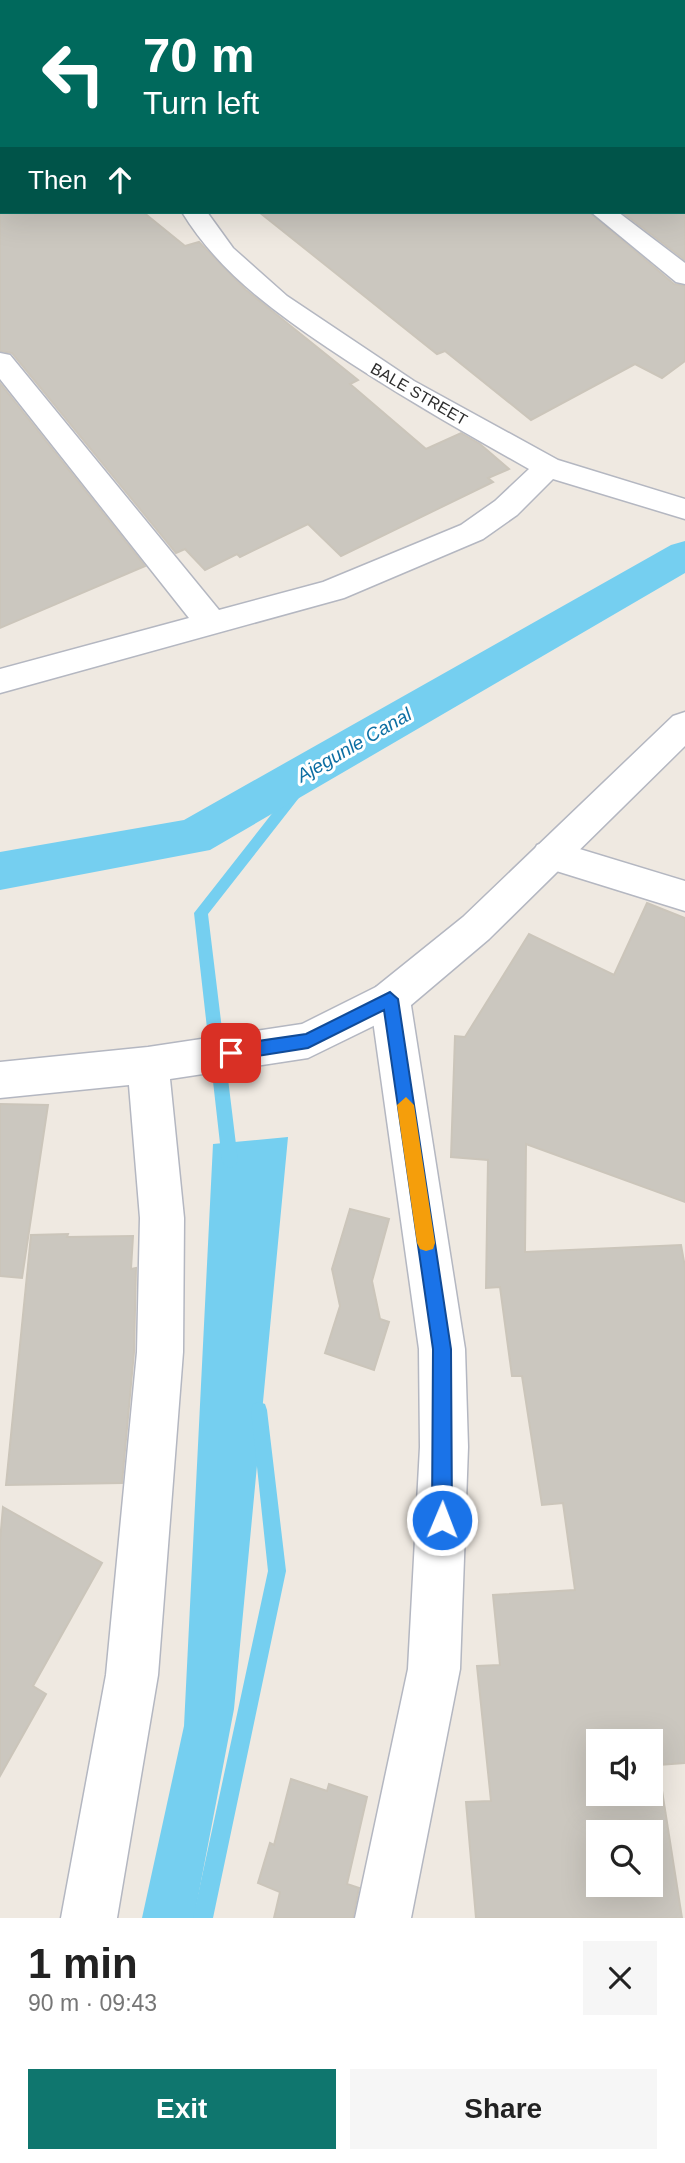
<!DOCTYPE html>
<meta charset="utf-8">
<style>
:root{--surface:#fff;--page:#f6f6f6;--text:#222;--muted:#767676;--accent:#0f766e}
body{margin:0;font-family:Helvetica,sans-serif;background:var(--page);color:var(--text);height:100vh;display:flex;flex-direction:column;font-size:26px;white-space:nowrap}
*{box-sizing:border-box;margin:0}
p{font-size:23px;color:var(--muted)}
.icon{flex:none;width:38px;height:38px;fill:none;stroke:currentColor;stroke-width:2;stroke-linecap:round;stroke-linejoin:round}
.map{position:relative;height:1918px;overflow:hidden}
.drawer{display:flex;flex-direction:column;background:var(--surface);flex:1}
.drawer>*{flex:none}
.top-card{position:absolute;left:0px;top:0px;width:686px;height:214px;box-shadow:0 7px 28px #0002;background:#00695c;color:#fff;overflow:hidden}
.fabs{position:absolute;left:586px;top:1729px;display:grid;gap:14px}
.fabs a{display:grid;place-items:center;width:77px;height:77px;border-radius:0px;background:var(--surface);box-shadow:0 7px 28px #0002;font-size:35px}
.pin{position:absolute;display:grid;place-items:center;width:60px;height:60px;color:#fff;margin:-30px;border-radius:14px;box-shadow:0 4px 10px #0006}
.me{position:absolute;width:77px;margin:-38px;rotate:1deg;stroke-linejoin:round;filter:drop-shadow(0 0 5px #0008)}
.turn{display:flex;align-items:center;gap:24px;height:147px;padding:0 28px;font-size:32px}
.turn .icon{width:91px;height:91px;stroke-width:2.5}
.turn b{display:block;font-size:49px;line-height:60px}
.then{display:flex;align-items:center;height:66px;padding:0 28px;background:#0003;gap:14px;font-size:26px}
.round{display:grid;place-items:center;flex:none;width:74px;height:74px;border-radius:0px;background:var(--page)}
.overview{display:flex;align-items:center;justify-content:space-between;height:119px;padding:0 28px}
h1{font-size:42px;font-weight:800;line-height:52px}
.button{display:flex;gap:14px;margin-top:auto;padding:14px 28px}
.button a{flex:1;height:80px;border-radius:0px;background:var(--accent);color:#fff;font-size:28px;font-weight:800;line-height:80px;text-align:center}
.button a+a{background:var(--page);color:var(--text)}
.map>svg:first-child{display:block}
.water{fill:#75cff0}
.lines{fill:none;stroke-linecap:round;stroke-linejoin:round}
.stream{fill:#75cff0;fill-rule:evenodd}
.canal{fill:#75cff0;fill-rule:evenodd}
.building{fill:#cbc7bf;stroke:#cbc5ba;stroke-width:2;fill-rule:evenodd}
.minor-casing{stroke:#b4b7c1;stroke-width:3}
.tertiary-casing{stroke:#b4b7c1;stroke-width:3}
.minor{fill:#fff;fill-rule:evenodd}
.tertiary{fill:#fff;fill-rule:evenodd}
.route{fill:#1a73e8;stroke:#114b97;stroke-width:2}
.slow{fill:#f59e0b}
.labels{text-anchor:middle;dominant-baseline:central;stroke-width:6;stroke-linejoin:round;paint-order:stroke}
.far-street-label{font-size:16px;fill:#2e2e2e;stroke:#fff}
.water-label{font-size:19px;font-style:italic;fill:#0d6fa3;stroke:#fff}
</style>
<div class="map">
<svg width="685" height="1918" viewBox="0 0 685 1918">
<rect width="100%" height="100%" fill="#efe9e1"/>
<polygon class="water" points="288,1137 234,1709 194,1918 142,1918 184,1726 213,1144"/>
<g class="lines">
<g class="stream">
<polygon points="315,763 321,768 320,771 208,914 238,1161 235,1166 230,1168 225,1166 222,1161 194,913 310,765"/>
<polygon points="259,1402 265,1404 267,1410 286,1571 213,1918 193,1918 268,1571 251,1410 253,1404"/>
</g>
<polygon class="canal" points="685,541 685,573 210,850 0,890 0,852 184,820 671,545"/>
</g>
<g class="building">
<polygon points="0,212 143,212 185,246 199,242 246,290 358,380 350,384 426,449 461,433 480,444 509,469 488,478 493,482 341,556 308,524 240,557 237,554 205,570 185,549 176,553 12,353 0,351"/>
<polygon points="259,212 589,212 674,284 685,286 685,361 662,378 635,364 531,420 445,351 437,354"/>
<polygon points="622,212 685,212 685,260"/>
<polygon points="0,383 145,566 0,628"/>
<path d="M647 903 685 918V1202L526 1144 525 1252 681 1245 685 1267V1763L658 1765 682 1918H476L466 1802 491 1801 477 1666 500 1665 493 1595 575 1590 563 1503 542 1505 522 1376H512L500 1287 486 1288 488 1160 451 1157 455 1036 465 1037 529 934 614 975ZM598 1741H651V1794H598ZM598 1832H651V1885H598Z"/>
<polygon points="0,1104 48,1105 22,1278 0,1276"/>
<polygon points="350,1209 389,1219 372,1281 380,1319 389,1322 374,1370 325,1353 340,1306 332,1269"/>
<polygon points="68,1234 67,1237 133,1236 131,1269 136,1268 134,1352 122,1483 6,1485 31,1235"/>
<polygon points="3,1507 102,1563 33,1686 46,1694 0,1776 0,1541"/>
<polygon points="291,1779 327,1791 329,1784 367,1797 347,1884 359,1888 353,1918 274,1918 280,1892 258,1883 270,1843 274,1845"/>
</g>
<g class="lines">
<defs>
<g id="minor">
<rect x="133" y="0" width="22" height="2"/>
<polygon points="361,0 383,0 385,2 363,2"/>
<rect x="0" y="106" width="2" height="14"/>
<path d="M182 212H207L233 248 287 296 414 381 558 460 685 499V519L553 479 517 515 483 539 344 598 0 693V669L189 618 0 379V353L10 355 219 610 323 582 461 525 495 501 529 469C460 430 393 392 328 348 272 310 218 271 182 212Z"/>
<polygon points="591,212 618,212 685,263 685,284 676,282"/>
<polygon points="550,840 685,881 685,911 537,865 532,855 537,845"/>
<polygon points="390,982 404,987 410,999 465,1349 468,1447 460,1669 411,1918 355,1918 408,1669 420,1447 419,1349 370,999 376,987"/>
</g>
<polygon id="tertiary" points="685,712 685,746 489,939 404,1011 308,1058 170,1079 184,1218 183,1352 158,1675 117,1918 61,1918 106,1675 137,1352 140,1218 129,1085 0,1098 0,1062 148,1047 302,1024 376,987 463,917 673,716"/>
</defs>
<use href="#minor" class="minor-casing"/>
<use href="#tertiary" class="tertiary-casing"/>
<use href="#minor" class="minor"/>
<use href="#tertiary" class="tertiary"/>
</g>
<polygon class="route" points="390,992 398,999 451,1349 452,1520 449,1527 442,1530 435,1527 432,1520 433,1349 384,1010 308,1048 231,1060 223,1053 231,1045 306,1034"/>
<polygon class="slow" points="406,1097 414,1105 435,1243 433,1249 426,1251 420,1249 417,1243 397,1105"/>
<g class="labels">
<g class="far-street-label">
<text transform="translate(419 394) rotate(30)">BALE STREET</text>
</g>
<g class="water-label">
<text transform="translate(354 745) rotate(-30)">Ajegunle Canal</text>
</g>
</g>
</svg>
<div class="fabs">
<a><svg class="icon" aria-label="sound" viewBox="0 0 24 24"><path d="M4 9h4l5-4v14l-5-4H4zM17 9q2 3 0 6"/></svg></a>
<a><svg class="icon" aria-label="search" viewBox="0 0 24 24"><circle cx="10" cy="10" r="6"/><path d="M15 15l6 6"/></svg></a>
</div>
<div class="pin" style="left:231px;top:1053px;background:#d93025"><svg class="icon" aria-label="arrive" viewBox="0 0 24 24"><path d="M6 21V4h12l-3 4 3 4H6"/></svg></div>
<svg class="me" style="left:442px;top:1520px" viewBox="-20 -20 40 40"><circle r="17" fill="#1a73e8" stroke="#fff" stroke-width="3"/><path d="M0-11L8 9 0 5-8 9z" fill="#fff"/></svg>
<div class="top-card">
<div class="turn"><svg class="icon" aria-label="left" viewBox="0 0 24 24"><path d="M17 20v-9H6M10 6l-5 5 5 5"/></svg><div><b>70 m</b>Turn left</div></div>
<div class="then">Then<svg class="icon" aria-label="ahead" viewBox="0 0 24 24"><path d="M12 20V5M6 11l6-6 6 6"/></svg></div>
</div>
</div>
<section class="drawer">
<div class="overview"><div><h1>1 min</h1><p>90 m · 09:43</p></div><a class="round"><svg class="icon" aria-label="close" viewBox="0 0 24 24"><path d="M6 6l12 12M18 6L6 18"/></svg></a></div>
<div class="button"><a>Exit</a><a>Share</a></div>
</section>
